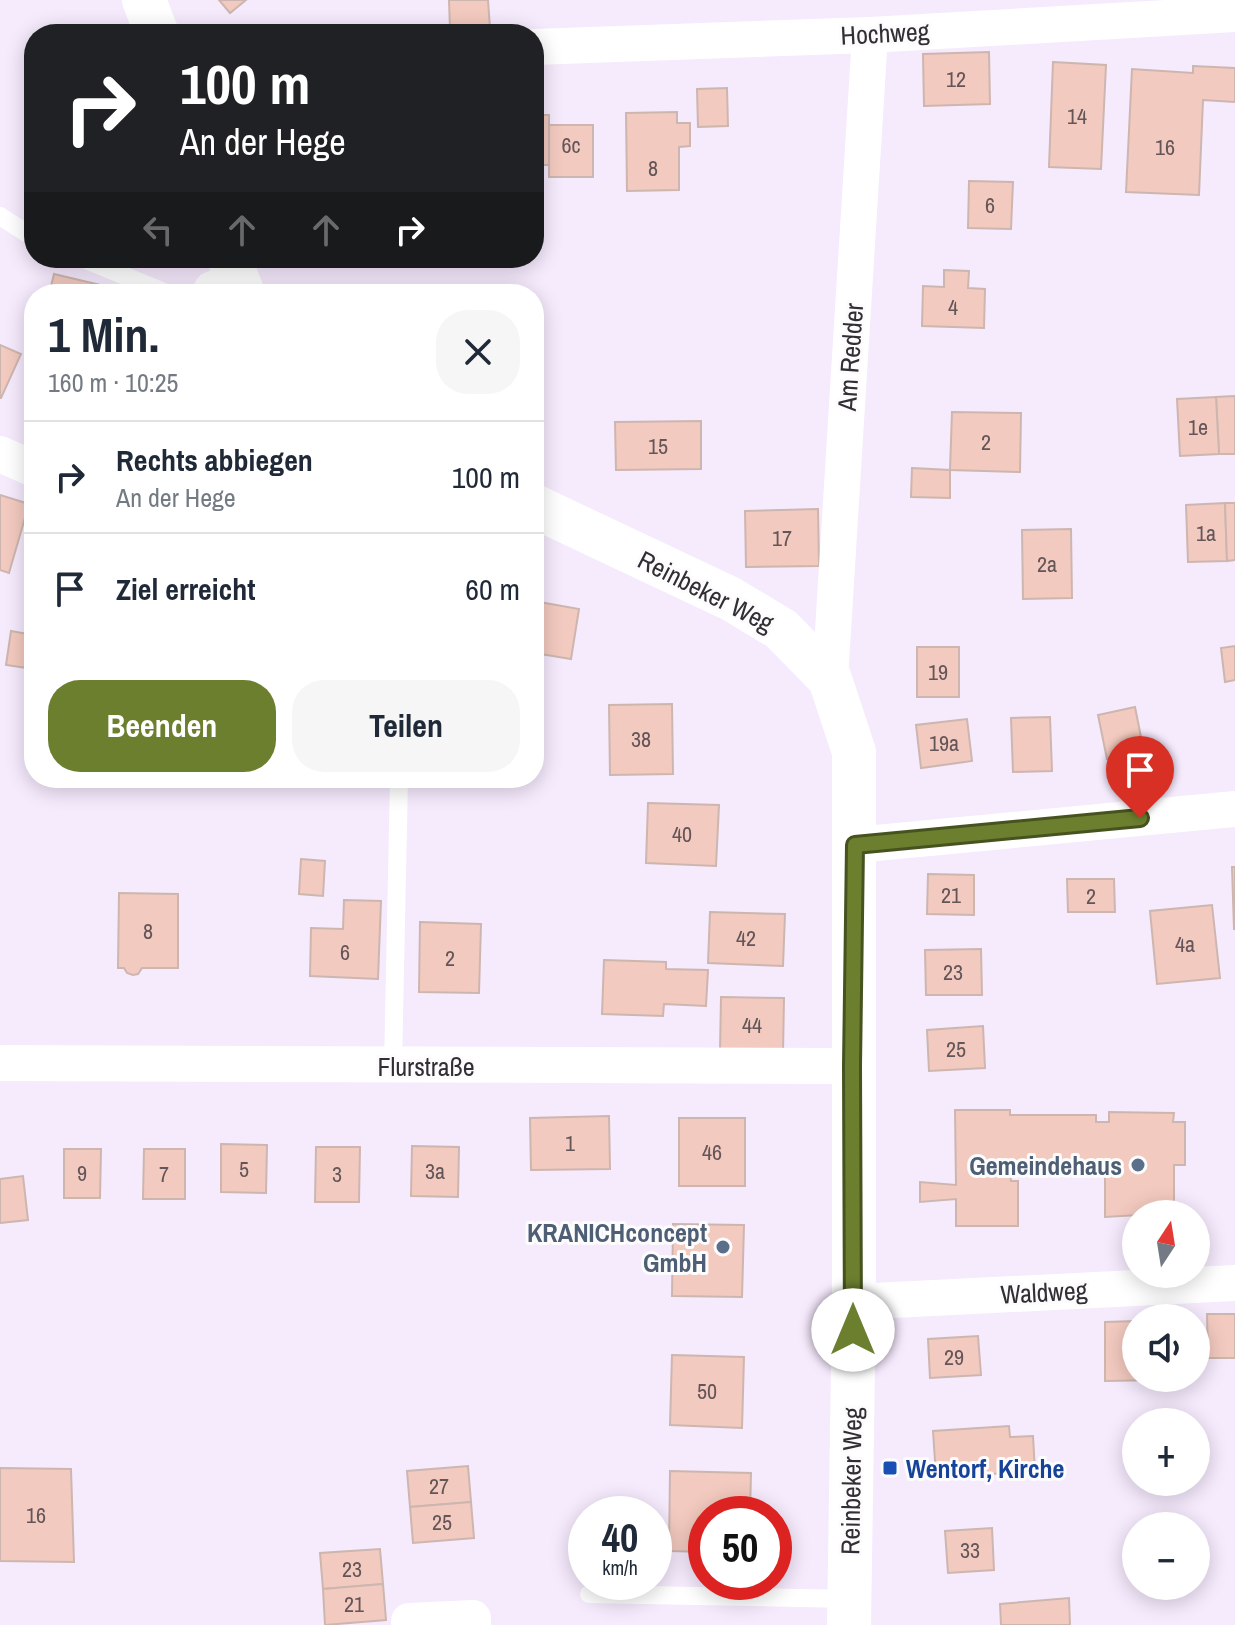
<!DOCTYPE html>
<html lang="de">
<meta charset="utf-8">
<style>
:root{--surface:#fff;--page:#f6f6f7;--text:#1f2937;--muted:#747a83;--line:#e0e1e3;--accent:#6c7f2f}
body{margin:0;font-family:"Archivo Narrow",sans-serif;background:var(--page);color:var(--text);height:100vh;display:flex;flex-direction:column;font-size:30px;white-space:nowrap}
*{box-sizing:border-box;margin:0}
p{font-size:26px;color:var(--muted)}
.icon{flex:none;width:44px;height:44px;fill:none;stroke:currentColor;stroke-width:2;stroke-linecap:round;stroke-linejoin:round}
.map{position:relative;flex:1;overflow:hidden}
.details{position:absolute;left:24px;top:284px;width:520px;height:504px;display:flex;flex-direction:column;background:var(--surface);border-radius:32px;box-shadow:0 4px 20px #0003}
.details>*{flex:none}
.top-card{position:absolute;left:24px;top:24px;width:520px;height:244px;border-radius:32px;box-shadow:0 4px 20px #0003;background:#202124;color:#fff;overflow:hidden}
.needle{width:52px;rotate:12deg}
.buttons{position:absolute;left:1122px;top:1200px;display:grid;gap:16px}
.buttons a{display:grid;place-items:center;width:88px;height:88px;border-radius:50%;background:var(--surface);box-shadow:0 4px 20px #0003;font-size:40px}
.speed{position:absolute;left:568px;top:1496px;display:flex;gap:16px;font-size:40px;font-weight:700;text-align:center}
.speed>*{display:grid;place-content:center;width:104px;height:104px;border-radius:50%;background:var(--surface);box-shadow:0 4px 20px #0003;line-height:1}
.speed small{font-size:20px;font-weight:400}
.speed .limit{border:12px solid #d22;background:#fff;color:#111}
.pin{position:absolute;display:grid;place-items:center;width:68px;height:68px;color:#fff;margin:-82px -34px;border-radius:50% 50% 50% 0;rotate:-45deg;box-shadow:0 0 8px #0007}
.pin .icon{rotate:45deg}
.me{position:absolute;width:88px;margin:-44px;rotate:0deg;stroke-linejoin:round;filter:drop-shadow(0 0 6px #0008)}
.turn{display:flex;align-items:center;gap:28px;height:168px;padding:0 24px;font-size:36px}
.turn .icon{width:104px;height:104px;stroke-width:2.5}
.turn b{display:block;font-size:56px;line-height:68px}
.lanes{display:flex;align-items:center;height:76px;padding:0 24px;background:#0003;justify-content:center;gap:40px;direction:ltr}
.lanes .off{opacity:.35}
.round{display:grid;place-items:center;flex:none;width:84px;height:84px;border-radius:32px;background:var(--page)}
.overview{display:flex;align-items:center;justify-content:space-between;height:136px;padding:0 24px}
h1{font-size:48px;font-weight:700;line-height:60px}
.action{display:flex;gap:16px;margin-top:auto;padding:16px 24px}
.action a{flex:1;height:92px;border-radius:32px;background:var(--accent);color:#fff;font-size:32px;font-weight:700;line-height:92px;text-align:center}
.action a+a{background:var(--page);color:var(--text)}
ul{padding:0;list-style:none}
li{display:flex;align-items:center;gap:24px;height:112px;padding:0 24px;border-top:2px solid var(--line)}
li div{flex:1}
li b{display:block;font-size:30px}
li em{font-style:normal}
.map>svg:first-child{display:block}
.building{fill:#f3cabf;stroke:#cdb6b0;stroke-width:2}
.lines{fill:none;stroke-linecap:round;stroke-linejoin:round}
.lane{stroke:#fff;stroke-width:18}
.street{stroke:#fff;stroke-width:36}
.secondary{stroke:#fff;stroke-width:44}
.route-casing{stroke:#46531f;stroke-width:20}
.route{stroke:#6c7f2f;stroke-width:14}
.service-dot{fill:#5c6f8a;stroke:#fcfcfc;stroke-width:3}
.transit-dot{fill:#1a4fb4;stroke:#fcfcfc;stroke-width:3}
.labels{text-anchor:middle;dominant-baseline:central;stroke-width:6;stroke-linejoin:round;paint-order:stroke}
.number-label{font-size:22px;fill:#635558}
.street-label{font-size:26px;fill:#332e35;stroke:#fcfcfc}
.service-label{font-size:26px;font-weight:bold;fill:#4e5e75;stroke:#fcfcfc;text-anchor:end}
.transit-label{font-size:26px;font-weight:bold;fill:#164399;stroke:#fcfcfc;text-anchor:start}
</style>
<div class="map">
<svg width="1235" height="1625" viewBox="0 0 1235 1625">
<rect width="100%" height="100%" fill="#f6eafd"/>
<g class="building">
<polygon points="219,0 246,0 230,13"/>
<polygon points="449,0 488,0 490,28 450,29"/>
<polygon points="989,52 990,104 924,106 923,54"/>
<polygon points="1053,62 1106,65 1101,169 1049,167"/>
<polygon points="1193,66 1235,68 1235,102 1203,100 1199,195 1126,192 1132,69 1193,73"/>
<polygon points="727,88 728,126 698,127 697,89"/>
<polygon points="677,112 677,123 690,123 690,146 679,147 679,190 627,191 626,113"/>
<rect x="534" y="115" width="15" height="50"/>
<rect x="549" y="125" width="44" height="52"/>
<polygon points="969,181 1013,182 1011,229 968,228"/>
<polygon points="944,270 969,271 968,288 985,289 984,328 922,326 923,286 944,287"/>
<polygon points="54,274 113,288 112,294 49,294"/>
<polygon points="0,345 21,354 1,398 0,398"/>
<polygon points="1235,396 1235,454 1219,454 1216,397"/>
<polygon points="1216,397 1219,454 1180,456 1177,399"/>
<polygon points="952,412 1021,413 1020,472 950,470"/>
<polygon points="701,421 701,469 616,470 615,422"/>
<polygon points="912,468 950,470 950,498 911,497"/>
<polygon points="0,495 29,504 9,573 0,570"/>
<polygon points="1225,503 1227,561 1188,562 1186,505"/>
<polygon points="1225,503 1235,503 1235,560 1227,561"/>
<polygon points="818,509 819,566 746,567 745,511"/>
<polygon points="1071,529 1072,598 1023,599 1022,530"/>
<polygon points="534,601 579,609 571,659 534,653"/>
<polygon points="11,631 34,635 34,669 6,665"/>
<polygon points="1235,646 1235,680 1225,682 1221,648"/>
<rect x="917" y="647" width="42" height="50"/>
<polygon points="672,704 673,774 610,775 609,705"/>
<polygon points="1135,707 1144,752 1107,759 1098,715"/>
<polygon points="1050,717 1052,771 1013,772 1011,718"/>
<polygon points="967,719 972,761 921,768 916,725"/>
<polygon points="409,778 483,778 483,783"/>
<polygon points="648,803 719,805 716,866 646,863"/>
<polygon points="301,859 325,861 323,896 299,894"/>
<polygon points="1232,867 1235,867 1235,929 1234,929"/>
<polygon points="928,874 974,875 974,915 927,914"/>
<polygon points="1067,879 1114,879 1115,912 1068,912"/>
<polygon points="119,893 178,894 178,968 142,968 138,974 133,975 127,973 124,968 118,968"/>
<polygon points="344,900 381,901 378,979 310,976 311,928 343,929"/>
<polygon points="1212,905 1220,978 1157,984 1150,911"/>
<polygon points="710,912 785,914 783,966 708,963"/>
<polygon points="420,922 481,924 479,993 419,992"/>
<polygon points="981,949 982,995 926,995 925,950"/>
<polygon points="604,960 666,962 666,969 708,970 706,1006 664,1004 663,1016 602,1014"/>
<polygon points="721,997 784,998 783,1053 720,1051"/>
<polygon points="983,1026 985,1068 929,1071 927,1030"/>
<polygon points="955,1110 1010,1110 1010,1115 1096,1115 1096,1122 1109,1122 1109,1112 1174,1113 1173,1122 1185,1122 1185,1165 1174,1165 1174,1213 1105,1217 1105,1164 1096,1163 1096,1171 1010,1171 1011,1181 1018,1181 1018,1226 956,1226 956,1199 920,1202 920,1182 956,1185"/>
<polygon points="609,1116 610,1169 531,1170 530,1118"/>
<rect x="679" y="1118" width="66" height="68"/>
<polygon points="221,1144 267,1145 266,1193 221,1192"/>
<polygon points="412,1146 459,1147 458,1197 411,1196"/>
<polygon points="316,1147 360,1147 359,1202 315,1202"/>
<polygon points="64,1149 101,1149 100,1198 64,1198"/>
<polygon points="144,1149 185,1149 185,1199 143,1199"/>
<polygon points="23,1176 28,1220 0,1223 0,1179"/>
<polygon points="673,1224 744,1225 742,1297 672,1296"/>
<polygon points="1207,1314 1235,1314 1235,1358 1208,1358"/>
<polygon points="1136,1321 1136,1378 1157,1380 1105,1381 1105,1322"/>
<polygon points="978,1336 981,1375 930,1378 928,1339"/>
<polygon points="672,1355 744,1357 742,1428 670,1425"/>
<polygon points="1009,1426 1010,1437 1033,1436 1035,1472 936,1476 933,1431"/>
<polygon points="468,1466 471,1502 410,1507 407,1471"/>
<polygon points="0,1468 71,1469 74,1562 0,1561"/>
<polygon points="670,1471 751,1473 750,1514 706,1514 706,1552 669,1551"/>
<polygon points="471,1502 474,1538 413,1543 410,1507"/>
<polygon points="992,1528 994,1570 948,1573 945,1531"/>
<polygon points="380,1549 383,1584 323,1589 320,1553"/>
<polygon points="383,1584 386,1620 325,1625 323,1589"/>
<polygon points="1069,1598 1070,1625 1001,1625 1000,1604"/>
</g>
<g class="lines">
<g class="lane">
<polyline points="0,216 34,238"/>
<polyline points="81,258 169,294"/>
<polyline points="393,1066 399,778"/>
<polyline points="589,1594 850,1599"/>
</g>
<g class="street">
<polyline points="534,47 870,35 1235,14"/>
<polyline points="209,294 212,289 236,280"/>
<polyline points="0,454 34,469"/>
<polyline points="830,679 870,35"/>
<polyline points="855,845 1235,809"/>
<polyline points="0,1063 852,1066"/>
<polyline points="854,1302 1235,1283"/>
<polyline points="409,1625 409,1621 473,1618 473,1625"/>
</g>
<g class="secondary">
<polyline points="144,0 157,34"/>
<polyline points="229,258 243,294"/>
<polyline points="534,506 731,599 781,629 830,679 854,752 854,1302 849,1625"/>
</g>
</g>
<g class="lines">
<defs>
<polyline id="route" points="853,1330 852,1066 855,845 1140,818"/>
</defs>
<use href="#route" class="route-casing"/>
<use href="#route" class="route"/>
</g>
<g class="service-dot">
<circle cx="1138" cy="1165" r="8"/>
<circle cx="723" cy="1247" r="8"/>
</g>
<rect class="transit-dot" x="882" y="1460" width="16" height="16" rx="4"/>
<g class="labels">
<g class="number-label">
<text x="956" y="79">12</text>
<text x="1077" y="116">14</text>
<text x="571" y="145">6c</text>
<text x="1165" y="147">16</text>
<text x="653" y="168">8</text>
<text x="990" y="205">6</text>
<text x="953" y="307">4</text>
<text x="1198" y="427">1e</text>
<text x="986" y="442">2</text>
<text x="658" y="446">15</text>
<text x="1206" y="533">1a</text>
<text x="782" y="538">17</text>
<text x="1047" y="564">2a</text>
<text x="938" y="672">19</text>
<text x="641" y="739">38</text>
<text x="944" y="743">19a</text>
<text x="682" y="834">40</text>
<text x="951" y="895">21</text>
<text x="1091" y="896">2</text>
<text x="148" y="931">8</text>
<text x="746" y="938">42</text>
<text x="1185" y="944">4a</text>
<text x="345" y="952">6</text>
<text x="450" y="958">2</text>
<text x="953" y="972">23</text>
<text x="752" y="1025">44</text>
<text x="956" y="1049">25</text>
<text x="570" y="1143">1</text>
<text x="712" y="1152">46</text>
<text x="244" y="1169">5</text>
<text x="435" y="1171">3a</text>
<text x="82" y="1173">9</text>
<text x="164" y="1174">7</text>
<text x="337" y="1174">3</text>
<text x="954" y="1357">29</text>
<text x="707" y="1391">50</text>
<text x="439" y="1486">27</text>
<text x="36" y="1515">16</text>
<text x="442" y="1522">25</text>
<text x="970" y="1550">33</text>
<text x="352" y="1569">23</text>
<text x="354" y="1604">21</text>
</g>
<g class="street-label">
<text transform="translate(885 33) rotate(-3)">Hochweg</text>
<text transform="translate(850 357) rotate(-86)">Am Redder</text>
<text transform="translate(706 591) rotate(27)">Reinbeker Weg</text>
<text x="426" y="1066">Flurstraße</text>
<text transform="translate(1044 1292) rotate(-3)">Waldweg</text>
<text transform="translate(851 1481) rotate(-89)">Reinbeker Weg</text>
</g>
<g class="service-label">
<text x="1122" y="1165">Gemeindehaus</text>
<text x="707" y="1232">KRANICHconcept<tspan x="707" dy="30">GmbH</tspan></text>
</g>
<g class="transit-label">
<text x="906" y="1468">Wentorf, Kirche</text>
</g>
</g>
</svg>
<div class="buttons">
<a><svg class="needle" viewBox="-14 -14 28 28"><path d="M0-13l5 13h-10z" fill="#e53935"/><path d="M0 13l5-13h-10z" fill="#747a83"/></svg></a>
<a><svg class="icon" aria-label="sound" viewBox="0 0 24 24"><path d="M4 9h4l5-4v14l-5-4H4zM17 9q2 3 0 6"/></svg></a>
<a>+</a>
<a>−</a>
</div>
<div class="speed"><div>40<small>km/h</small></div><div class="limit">50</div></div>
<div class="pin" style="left:1140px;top:818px;background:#d93025"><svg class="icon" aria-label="arrive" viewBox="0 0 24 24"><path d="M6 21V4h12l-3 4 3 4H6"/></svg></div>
<svg class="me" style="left:853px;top:1330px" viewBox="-20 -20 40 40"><circle r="19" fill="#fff"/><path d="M0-13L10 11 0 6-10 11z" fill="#6c7f2f"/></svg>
<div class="top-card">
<div class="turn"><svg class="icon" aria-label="right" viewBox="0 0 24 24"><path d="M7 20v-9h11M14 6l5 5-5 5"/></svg><div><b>100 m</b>An der Hege</div></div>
<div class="lanes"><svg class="icon off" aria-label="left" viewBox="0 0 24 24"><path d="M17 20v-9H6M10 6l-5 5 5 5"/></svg><svg class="icon off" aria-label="ahead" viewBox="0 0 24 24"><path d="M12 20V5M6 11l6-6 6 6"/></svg><svg class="icon off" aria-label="ahead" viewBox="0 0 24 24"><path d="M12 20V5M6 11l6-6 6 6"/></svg><svg class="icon" aria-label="right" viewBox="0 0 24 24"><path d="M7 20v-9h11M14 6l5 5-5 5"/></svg></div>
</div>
<section class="details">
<div class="overview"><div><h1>1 Min.</h1><p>160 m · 10:25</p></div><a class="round"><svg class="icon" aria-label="close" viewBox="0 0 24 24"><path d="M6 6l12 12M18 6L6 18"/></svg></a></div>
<ul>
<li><svg class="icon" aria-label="right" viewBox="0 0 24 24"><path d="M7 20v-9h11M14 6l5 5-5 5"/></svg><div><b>Rechts abbiegen</b><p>An der Hege</p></div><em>100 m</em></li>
<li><svg class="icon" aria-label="arrive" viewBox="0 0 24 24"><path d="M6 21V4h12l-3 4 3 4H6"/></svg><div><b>Ziel erreicht</b></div><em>60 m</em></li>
</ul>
<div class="action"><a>Beenden</a><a>Teilen</a></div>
</section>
</div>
